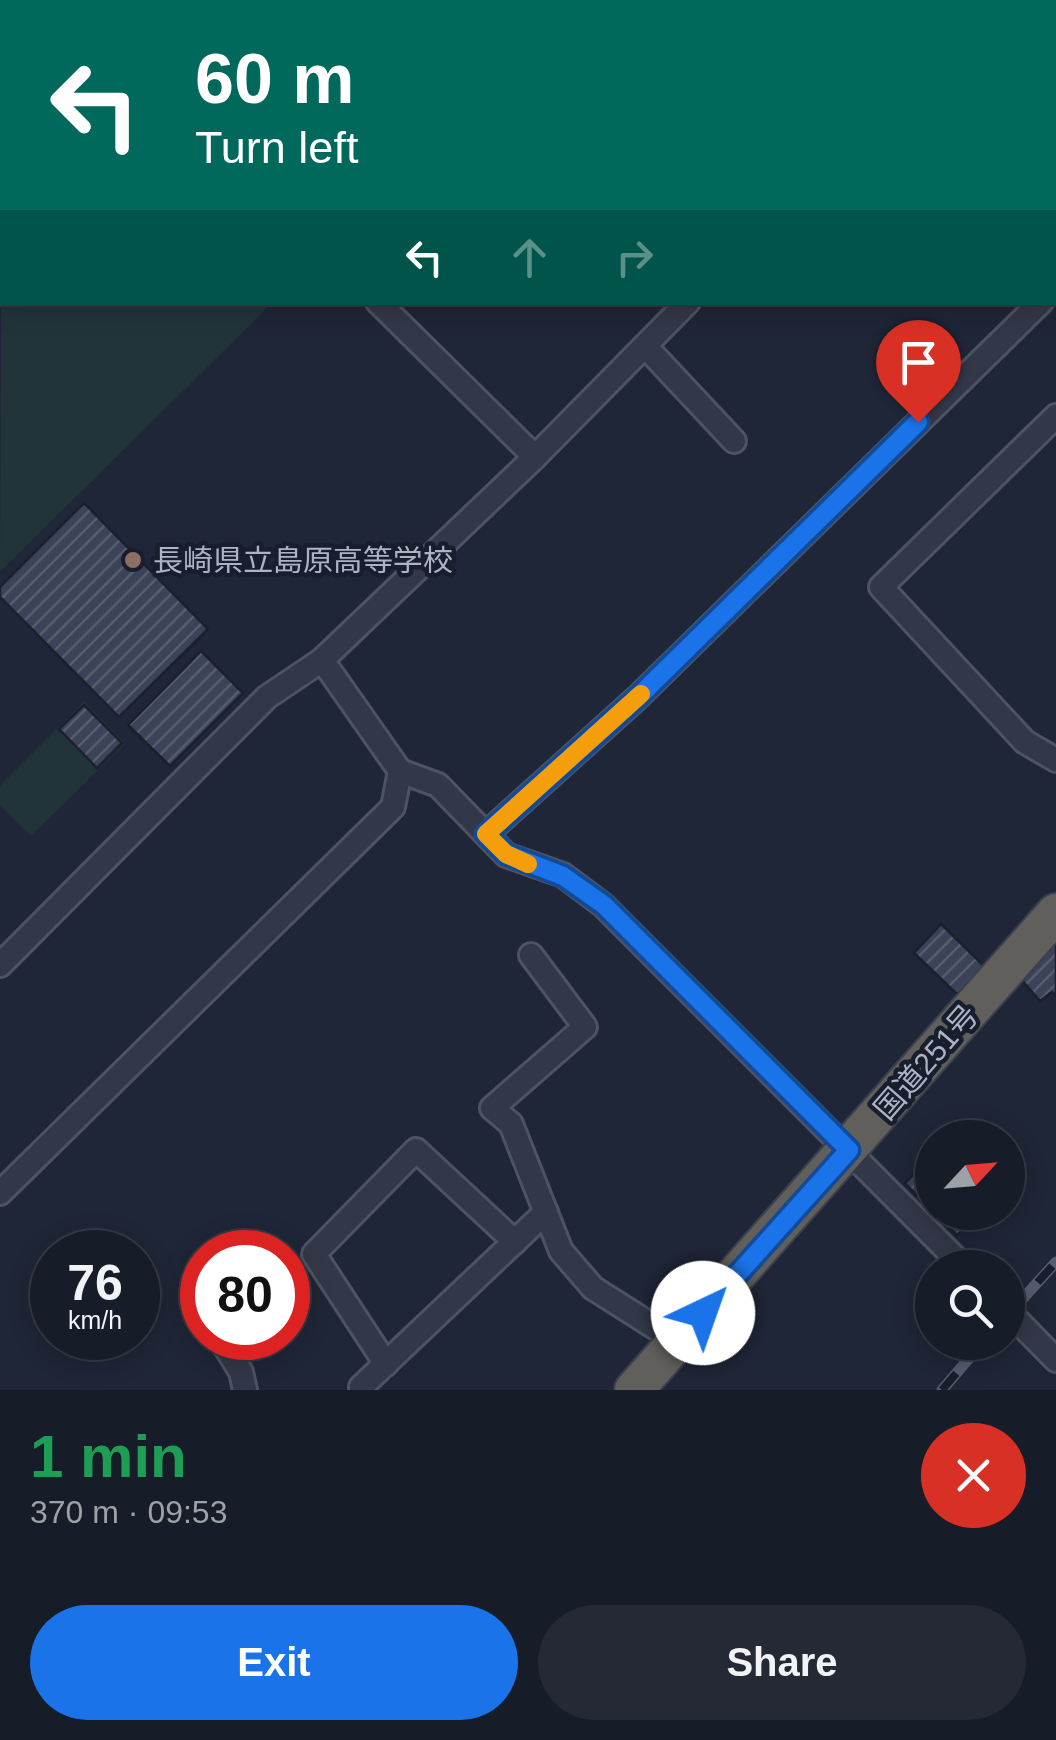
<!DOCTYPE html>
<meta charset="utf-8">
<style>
:root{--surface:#171c29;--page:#242935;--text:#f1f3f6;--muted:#9ea1a8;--line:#363a46;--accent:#1a73e8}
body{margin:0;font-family:Arial,"Noto Sans JP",sans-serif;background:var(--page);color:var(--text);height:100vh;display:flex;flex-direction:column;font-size:38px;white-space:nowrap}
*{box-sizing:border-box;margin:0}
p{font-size:32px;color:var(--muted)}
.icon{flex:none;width:55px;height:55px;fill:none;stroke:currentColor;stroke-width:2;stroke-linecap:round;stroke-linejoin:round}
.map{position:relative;height:1390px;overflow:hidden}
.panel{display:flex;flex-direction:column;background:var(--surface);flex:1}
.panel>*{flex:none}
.banner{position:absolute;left:0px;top:0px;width:1058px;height:305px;box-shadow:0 5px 25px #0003,0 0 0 2px var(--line);background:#00695c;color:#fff;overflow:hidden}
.needle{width:65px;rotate:64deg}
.buttons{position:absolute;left:915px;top:1120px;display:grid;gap:20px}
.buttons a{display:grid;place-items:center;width:110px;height:110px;border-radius:50%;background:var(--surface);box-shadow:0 5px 25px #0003,0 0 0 2px var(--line);font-size:50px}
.speed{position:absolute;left:30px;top:1230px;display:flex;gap:20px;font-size:50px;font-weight:700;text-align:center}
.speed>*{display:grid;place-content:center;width:130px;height:130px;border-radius:50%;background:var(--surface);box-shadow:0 5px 25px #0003,0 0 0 2px var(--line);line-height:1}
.speed small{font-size:25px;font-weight:400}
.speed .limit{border:15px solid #d22;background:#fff;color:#111}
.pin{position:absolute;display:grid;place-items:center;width:85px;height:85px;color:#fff;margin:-102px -42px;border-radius:50% 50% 50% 0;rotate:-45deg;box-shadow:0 0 10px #0007}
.pin .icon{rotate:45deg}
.me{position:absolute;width:110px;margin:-55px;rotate:42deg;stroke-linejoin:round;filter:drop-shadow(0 0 8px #0008)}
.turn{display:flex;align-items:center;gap:35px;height:210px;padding:0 30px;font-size:45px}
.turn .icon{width:130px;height:130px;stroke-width:2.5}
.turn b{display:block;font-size:70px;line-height:85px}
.lanes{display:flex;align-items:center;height:95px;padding:0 30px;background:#0003;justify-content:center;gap:50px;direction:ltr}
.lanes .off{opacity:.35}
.round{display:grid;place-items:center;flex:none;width:105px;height:105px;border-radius:52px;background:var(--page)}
.head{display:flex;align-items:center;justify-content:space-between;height:170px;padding:0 30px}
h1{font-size:60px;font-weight:700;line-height:75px;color:#1e9e55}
.primary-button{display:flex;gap:20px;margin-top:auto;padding:20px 30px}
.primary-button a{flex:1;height:115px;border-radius:60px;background:var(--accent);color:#fff;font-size:40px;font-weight:700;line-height:115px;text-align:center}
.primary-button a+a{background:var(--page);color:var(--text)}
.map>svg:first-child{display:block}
.garden{fill:#22343a}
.building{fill:url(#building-hatch);stroke:#1b202e;stroke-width:2.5}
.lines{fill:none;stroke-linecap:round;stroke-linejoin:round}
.minor-casing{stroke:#4d5363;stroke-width:28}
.trunk-casing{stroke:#3b404f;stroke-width:42}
.minor{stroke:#333848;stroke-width:22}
.trunk{stroke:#605f5c;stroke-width:38}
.rail-casing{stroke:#555c6f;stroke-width:11}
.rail{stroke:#191e2c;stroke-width:8;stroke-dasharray:22;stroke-linecap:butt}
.route-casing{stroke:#114b97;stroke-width:25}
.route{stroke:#1a73e8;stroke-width:18}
.slow{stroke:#f59e0b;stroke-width:18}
.education-dot{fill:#8d6e63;stroke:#191e2c;stroke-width:4}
.labels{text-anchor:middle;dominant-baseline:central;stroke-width:9;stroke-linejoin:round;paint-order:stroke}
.poi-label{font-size:30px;fill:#adb3c5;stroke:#191e2c;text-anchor:start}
.street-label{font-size:30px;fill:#adb3c5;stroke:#191e2c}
</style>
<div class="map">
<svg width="1056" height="1390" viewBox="0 0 1056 1390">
<defs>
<pattern id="building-hatch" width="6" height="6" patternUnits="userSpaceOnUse" patternTransform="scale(2.5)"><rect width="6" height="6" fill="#3b4358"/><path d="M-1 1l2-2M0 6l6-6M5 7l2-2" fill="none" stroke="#555c6e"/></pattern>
</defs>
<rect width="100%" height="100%" fill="#1f2637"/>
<g class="garden">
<polygon points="2,158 2,302 272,303 0,572"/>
<polygon points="84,702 125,743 31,836 0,805 0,786"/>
</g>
<g class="building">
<polygon points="84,503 208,629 119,717 0,597 0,587"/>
<polygon points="201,651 243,693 170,766 128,725"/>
<polygon points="84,705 122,743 97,768 59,729"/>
<polygon points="941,924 984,966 957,994 914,953"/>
<polygon points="1056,942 1056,996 1052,992 1040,1001 1020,978"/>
<polygon points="929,1159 932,1163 932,1211 905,1183"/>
<polygon points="934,1212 979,1212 957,1235"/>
</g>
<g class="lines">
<defs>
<g id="minor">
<polyline points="653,0 655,2"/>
<polyline points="916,0 918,2"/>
<polyline points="112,2 114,0"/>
<polyline points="555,2 557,0"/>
<polyline points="988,2 991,0"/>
<polyline points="0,110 2,108"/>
<polyline points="1055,113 1056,114"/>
<polyline points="1055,289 1056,288"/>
<polyline points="378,302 535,457"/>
<polyline points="645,346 734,441"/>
<polyline points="1056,416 881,587 1025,742 1056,760"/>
<polyline points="322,660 400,771 438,785 506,855 563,875 603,905 965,1268"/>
<polyline points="486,834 637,698 1041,302"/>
<polyline points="531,955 585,1027 492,1108 511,1124 561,1251 593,1288 678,1342"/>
<polyline points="0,965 267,697 322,660 535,457 688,302"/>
<polyline points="0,1193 393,807 400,771"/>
<polyline points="1008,1311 1056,1360"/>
<polyline points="220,1338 241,1372 245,1390"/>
<polyline points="386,1364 314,1254 416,1150 515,1242"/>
<polyline points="361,1387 546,1212"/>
</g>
<polyline id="trunk" points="634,1390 1056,913"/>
</defs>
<use href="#minor" class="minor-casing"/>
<use href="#trunk" class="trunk-casing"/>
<use href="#minor" class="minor"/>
<use href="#trunk" class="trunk"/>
<defs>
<g id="rail">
<polyline points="1008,1315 1056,1262"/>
<polyline points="942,1390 983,1342"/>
</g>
</defs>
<use href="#rail" class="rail-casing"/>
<use href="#rail" class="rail"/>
</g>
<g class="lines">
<defs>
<polyline id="route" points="703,1313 849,1150 604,905 563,876 506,854 486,834 637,698 918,422"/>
</defs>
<use href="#route" class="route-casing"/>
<use href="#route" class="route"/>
<polyline class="slow" points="528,864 506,854 486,834 641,694"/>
</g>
<circle class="education-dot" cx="133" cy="560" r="10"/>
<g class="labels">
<g class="poi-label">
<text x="153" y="560">長崎県立島原高等学校</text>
</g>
<g class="street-label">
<text transform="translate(926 1062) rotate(-49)">国道251号</text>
</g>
</g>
</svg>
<div class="buttons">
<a><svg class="needle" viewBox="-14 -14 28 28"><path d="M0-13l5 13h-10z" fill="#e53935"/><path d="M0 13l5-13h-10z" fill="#9ea1a8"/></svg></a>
<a><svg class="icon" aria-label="search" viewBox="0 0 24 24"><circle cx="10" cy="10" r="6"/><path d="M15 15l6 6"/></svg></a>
</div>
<div class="speed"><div>76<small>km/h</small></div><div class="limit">80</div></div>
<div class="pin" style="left:918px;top:422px;background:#d93025"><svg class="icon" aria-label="arrive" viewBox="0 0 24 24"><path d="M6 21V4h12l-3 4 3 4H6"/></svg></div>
<svg class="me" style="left:703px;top:1313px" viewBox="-20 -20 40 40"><circle r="19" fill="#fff"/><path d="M0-13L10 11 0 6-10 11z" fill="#1a73e8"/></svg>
<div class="banner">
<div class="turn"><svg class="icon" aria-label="left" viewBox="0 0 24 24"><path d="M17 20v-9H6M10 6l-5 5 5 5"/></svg><div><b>60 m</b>Turn left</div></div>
<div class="lanes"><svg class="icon" aria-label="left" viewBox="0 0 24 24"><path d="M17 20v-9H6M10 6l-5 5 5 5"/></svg><svg class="icon off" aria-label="ahead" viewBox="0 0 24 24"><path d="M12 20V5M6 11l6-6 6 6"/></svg><svg class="icon off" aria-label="right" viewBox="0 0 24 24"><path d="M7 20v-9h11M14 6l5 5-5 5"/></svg></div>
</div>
</div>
<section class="panel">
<div class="head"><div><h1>1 min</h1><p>370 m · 09:53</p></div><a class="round" style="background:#d93025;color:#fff"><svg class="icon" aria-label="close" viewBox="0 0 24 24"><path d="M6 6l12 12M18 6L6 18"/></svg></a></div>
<div class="primary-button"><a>Exit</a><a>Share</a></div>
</section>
